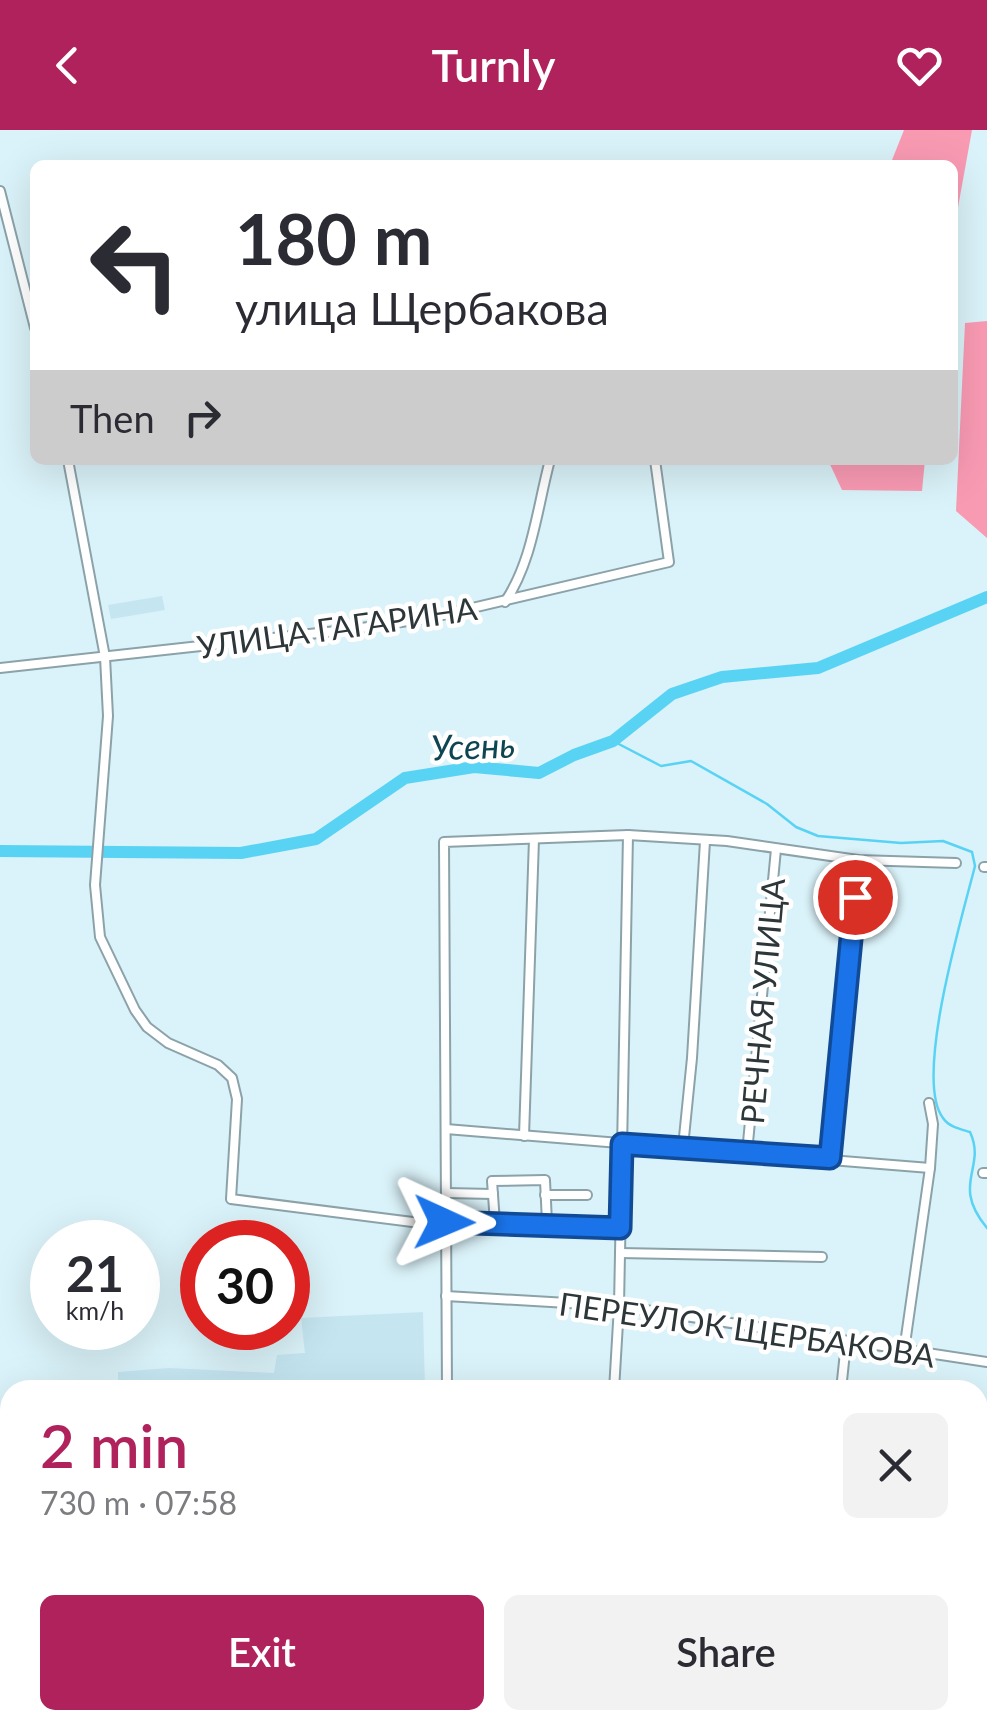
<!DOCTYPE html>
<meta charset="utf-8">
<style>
:root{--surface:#fff;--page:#f2f2f3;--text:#2b2b33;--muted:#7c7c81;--accent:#b0225b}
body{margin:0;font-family:Lato,sans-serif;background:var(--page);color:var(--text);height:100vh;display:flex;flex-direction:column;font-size:38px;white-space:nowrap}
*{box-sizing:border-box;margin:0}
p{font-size:32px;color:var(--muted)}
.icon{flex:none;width:55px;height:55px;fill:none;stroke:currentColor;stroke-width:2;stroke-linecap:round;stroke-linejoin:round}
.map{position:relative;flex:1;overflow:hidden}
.sheet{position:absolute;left:0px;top:1250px;width:988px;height:350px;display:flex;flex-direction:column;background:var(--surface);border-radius:30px 30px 0 0;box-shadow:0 10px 40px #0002}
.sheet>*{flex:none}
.top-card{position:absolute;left:30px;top:30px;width:928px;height:305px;border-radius:15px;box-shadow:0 10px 40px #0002;background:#fff;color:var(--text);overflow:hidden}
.speed{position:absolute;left:30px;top:1090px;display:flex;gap:20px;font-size:50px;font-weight:700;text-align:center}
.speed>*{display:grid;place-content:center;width:130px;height:130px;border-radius:50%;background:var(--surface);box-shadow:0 10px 40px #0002;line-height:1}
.speed small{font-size:25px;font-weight:400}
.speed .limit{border:15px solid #d22;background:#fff;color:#111}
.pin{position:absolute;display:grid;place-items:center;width:85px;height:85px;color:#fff;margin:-42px;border:5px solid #fff;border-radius:50%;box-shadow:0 2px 10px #0007}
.me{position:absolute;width:110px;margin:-55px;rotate:91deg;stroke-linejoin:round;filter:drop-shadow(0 0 8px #0008)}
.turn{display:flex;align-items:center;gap:35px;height:210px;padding:0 40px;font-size:45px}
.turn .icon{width:130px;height:130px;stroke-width:2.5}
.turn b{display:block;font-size:70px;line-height:85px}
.then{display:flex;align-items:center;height:95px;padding:0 40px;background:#0003;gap:20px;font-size:38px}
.round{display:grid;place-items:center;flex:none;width:105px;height:105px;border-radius:15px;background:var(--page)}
.overview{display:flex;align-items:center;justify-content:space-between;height:170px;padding:0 40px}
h1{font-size:60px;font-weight:600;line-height:75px;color:var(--accent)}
.action{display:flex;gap:20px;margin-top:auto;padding:20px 40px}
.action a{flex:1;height:115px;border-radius:15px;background:var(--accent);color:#fff;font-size:40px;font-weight:600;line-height:115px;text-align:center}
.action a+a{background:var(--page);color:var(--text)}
header{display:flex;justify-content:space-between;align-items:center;height:130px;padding:0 40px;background:var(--accent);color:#fff;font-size:45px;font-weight:600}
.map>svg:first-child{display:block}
.built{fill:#c5e6f1}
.forest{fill:#f99ab3}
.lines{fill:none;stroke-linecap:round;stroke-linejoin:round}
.stream{stroke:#59d3f4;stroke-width:2.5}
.river{stroke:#59d3f4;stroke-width:12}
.street-casing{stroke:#8ca2a9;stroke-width:12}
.street{stroke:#fff;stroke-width:8}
.route-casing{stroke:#114b97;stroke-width:25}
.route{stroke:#1a73e8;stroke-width:18}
.labels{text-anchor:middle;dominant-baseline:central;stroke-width:9;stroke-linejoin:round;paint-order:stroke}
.street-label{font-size:32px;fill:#2d3639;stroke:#fff}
.water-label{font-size:35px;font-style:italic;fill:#0e4552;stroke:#fff}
</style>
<header><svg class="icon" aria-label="back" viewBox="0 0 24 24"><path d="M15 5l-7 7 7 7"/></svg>Turnly<svg class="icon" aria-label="heart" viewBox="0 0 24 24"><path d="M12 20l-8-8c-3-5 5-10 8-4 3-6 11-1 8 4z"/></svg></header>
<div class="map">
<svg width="987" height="1600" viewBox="0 0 987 1600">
<rect width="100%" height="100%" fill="#daf2f9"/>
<g class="built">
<polygon points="162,466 165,480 111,489 108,475"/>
<polygon points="423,1182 425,1260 118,1260 118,1242 169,1238 274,1243 277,1225 305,1223 301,1188"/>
<polygon points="10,1285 10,1502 0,1439 0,1287"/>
<polygon points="10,1548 10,1590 433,1590 433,1600 0,1600 0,1550"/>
</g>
<g class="forest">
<polygon points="904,0 972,0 953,105 952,35 890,35"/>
<polygon points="987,191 987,408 956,381 965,193"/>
<polygon points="828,330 925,330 922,361 842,360"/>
</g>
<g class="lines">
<path class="stream" d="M613 611 661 636 691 631 767 674 796 697 818 706 901 713 943 711 972 722 975 736C963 784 913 949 943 988 949 997 960 999 970 1002 987 1039 950 1053 987 1098"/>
<polyline class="river" points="0,721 241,723 316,709 405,648 474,637 539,643 574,625 613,611 672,564 722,547 818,538 987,467"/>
<defs>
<g id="street">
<polyline points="0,61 35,198"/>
<polyline points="68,330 105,527 108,586 95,755 100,807 135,880 147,897 168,913 218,935 232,948 237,969 231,1069 444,1096"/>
<path d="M505 472C533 430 537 378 550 330"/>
<polyline points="0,538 355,499 434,487 669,432 655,330"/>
<polyline points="984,737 987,737"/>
<polyline points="446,999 930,1038"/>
<polyline points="524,1006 534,709"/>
<polyline points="683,1017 692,928 705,711"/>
<polyline points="747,1023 776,719"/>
<polyline points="830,1029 858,730"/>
<polyline points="983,1043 987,1043"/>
<polyline points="446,1063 493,1064"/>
<polyline points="545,1065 587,1065"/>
<polyline points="444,1092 620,1098"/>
<polyline points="495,1093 492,1051 545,1050 547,1093"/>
<polyline points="620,1123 822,1127"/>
<polyline points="446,1166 619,1176 987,1232"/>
<polyline points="904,1221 930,1038 933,994 929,973"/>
<polyline points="447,1260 444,712 628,705 727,711 858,730 956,733"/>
<polyline points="614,1260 619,1176 628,705"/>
<polyline points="841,1260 846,1213"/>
<polyline points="978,1351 987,1351"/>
<polyline points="483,1590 483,1595"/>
<polyline points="717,1590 718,1600"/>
<polyline points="443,1600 443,1590"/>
<polyline points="606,1600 607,1590"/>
<polyline points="831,1600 831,1590"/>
<polyline points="915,1600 915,1590"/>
</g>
</defs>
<use href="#street" class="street-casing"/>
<use href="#street" class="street"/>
</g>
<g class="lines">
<defs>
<polyline id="route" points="444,1092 620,1098 622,1014 830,1028 855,767"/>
</defs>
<use href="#route" class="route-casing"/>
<use href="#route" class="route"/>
</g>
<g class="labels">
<g class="street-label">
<text transform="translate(337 497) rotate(-8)">УЛИЦА ГАГАРИНА</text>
<text transform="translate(762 871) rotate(-85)">РЕЧНАЯ УЛИЦА</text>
<text transform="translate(747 1199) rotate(8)">ПЕРЕУЛОК ЩЕРБАКОВА</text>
</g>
<g class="water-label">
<text transform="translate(473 615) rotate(-2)">Усень</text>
</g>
</g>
</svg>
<div class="speed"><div>21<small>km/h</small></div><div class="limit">30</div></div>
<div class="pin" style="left:855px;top:767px;background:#d93025"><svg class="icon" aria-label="arrive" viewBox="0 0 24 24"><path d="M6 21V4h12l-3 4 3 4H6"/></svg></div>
<svg class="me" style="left:444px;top:1092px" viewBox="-20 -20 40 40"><path d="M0-17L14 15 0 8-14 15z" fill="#1a73e8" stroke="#fff" stroke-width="4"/></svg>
<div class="top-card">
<div class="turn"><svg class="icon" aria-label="left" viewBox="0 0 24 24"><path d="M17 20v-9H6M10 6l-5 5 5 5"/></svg><div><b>180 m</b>улица Щербакова</div></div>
<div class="then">Then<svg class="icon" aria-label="right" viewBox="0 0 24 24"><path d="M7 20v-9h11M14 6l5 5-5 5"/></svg></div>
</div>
<section class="sheet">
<div class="overview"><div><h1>2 min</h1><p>730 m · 07:58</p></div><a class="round"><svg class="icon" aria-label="close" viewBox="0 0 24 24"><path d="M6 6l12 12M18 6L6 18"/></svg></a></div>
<div class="action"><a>Exit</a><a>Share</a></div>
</section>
</div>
